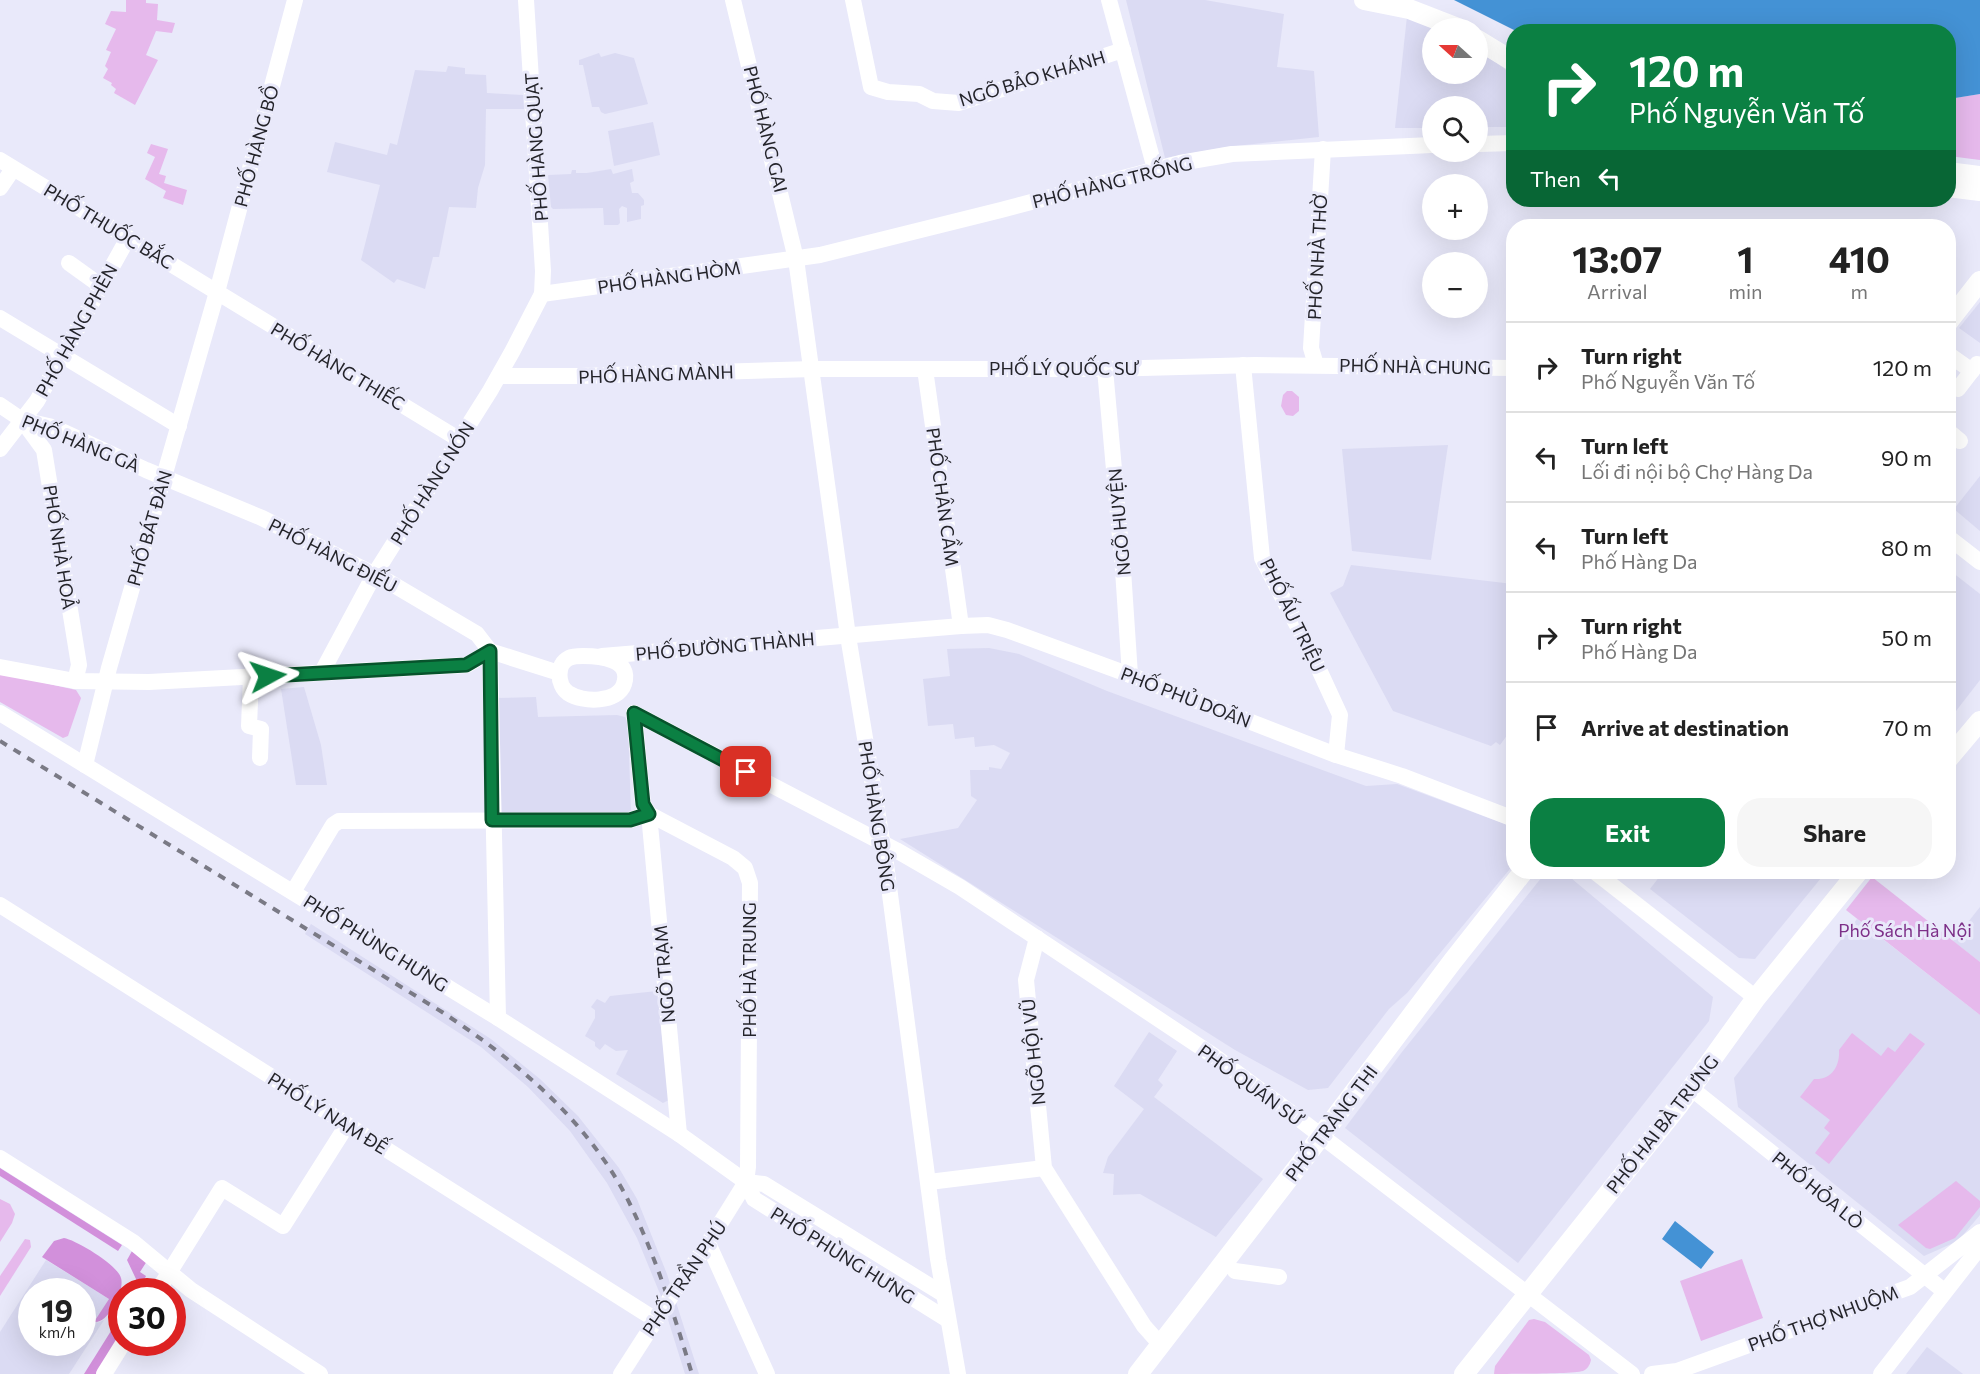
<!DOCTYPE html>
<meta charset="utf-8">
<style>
:root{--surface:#fff;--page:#f6f6f6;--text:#222;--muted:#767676;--line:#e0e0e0;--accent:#0b8043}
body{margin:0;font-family:Commissioner,sans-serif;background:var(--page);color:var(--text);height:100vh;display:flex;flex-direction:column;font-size:22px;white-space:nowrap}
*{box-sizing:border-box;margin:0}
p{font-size:20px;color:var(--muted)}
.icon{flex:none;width:33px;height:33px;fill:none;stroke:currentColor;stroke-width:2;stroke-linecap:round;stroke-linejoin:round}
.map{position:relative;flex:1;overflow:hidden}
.details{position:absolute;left:1506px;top:219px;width:450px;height:660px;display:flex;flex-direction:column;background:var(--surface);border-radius:24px;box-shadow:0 6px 24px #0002}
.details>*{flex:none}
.top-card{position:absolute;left:1506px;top:24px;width:450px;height:183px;border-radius:24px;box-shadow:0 6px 24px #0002;background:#0b8043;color:#fff;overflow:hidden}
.needle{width:39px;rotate:291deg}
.controls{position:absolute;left:1422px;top:18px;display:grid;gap:12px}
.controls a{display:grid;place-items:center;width:66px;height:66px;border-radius:50%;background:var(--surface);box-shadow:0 6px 24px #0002;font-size:30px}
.speed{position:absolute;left:18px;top:1278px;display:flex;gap:12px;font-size:30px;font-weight:700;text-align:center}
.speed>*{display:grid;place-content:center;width:78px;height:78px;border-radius:50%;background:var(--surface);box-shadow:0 6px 24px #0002;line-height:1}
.speed small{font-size:15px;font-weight:400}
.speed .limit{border:9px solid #d22;background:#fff;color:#111}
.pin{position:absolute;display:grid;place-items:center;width:51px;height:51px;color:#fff;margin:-26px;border-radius:12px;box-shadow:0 3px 9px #0006}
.me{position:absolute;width:66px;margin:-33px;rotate:85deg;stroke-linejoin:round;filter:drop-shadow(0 0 4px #0008)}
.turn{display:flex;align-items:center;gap:21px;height:126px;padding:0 24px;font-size:27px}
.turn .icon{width:78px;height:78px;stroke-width:2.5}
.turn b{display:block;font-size:42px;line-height:51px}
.then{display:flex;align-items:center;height:57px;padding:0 24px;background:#0003;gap:12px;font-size:22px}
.eta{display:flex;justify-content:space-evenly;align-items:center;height:102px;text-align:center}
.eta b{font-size:36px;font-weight:700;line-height:42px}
.action{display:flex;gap:12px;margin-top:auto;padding:12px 24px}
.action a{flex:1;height:69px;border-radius:24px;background:var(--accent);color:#fff;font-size:24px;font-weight:700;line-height:69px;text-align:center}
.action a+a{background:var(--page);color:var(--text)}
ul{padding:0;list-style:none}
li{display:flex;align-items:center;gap:18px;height:90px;padding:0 24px;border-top:2px solid var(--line)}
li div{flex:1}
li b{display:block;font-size:22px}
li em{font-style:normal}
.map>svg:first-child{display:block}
.built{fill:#dbdbf3;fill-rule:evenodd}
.green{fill:#e6b9ec}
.forest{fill:#d290db}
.water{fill:#4492d5}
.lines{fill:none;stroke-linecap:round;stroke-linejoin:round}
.minor{stroke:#fff;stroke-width:16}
.major{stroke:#fff;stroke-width:20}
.rail{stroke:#7a7a85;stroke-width:4;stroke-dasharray:8 8;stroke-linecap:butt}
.route-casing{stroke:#07532c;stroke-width:15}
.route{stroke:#0b8043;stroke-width:10}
.labels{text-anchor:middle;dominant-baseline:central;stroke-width:6;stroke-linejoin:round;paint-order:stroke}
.street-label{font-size:18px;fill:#24242a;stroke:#e9e9fa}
.park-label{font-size:18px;fill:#7d2f88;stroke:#e9e9fa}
</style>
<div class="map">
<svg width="1980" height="1374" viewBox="0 0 1980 1374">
<rect width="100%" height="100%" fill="#e9e9fa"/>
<g class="built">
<polygon points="1126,0 1205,0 1284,14 1277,67 1314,71 1319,137 1227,147 1165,158"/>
<polygon points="1407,16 1432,28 1432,74 1478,74 1478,51 1504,68 1513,78 1513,94 1509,127 1478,127 1478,106 1432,106 1432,128 1395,128"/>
<polygon points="599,53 601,57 615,53 634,58 648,104 605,114 601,112 599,107 592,107 583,65 579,65 579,60"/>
<polygon points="448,66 465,68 465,74 486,75 487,93 523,95 524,109 486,109 485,165 478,188 476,208 449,207 439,257 433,257 425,289 397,279 394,283 361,260 380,185 327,172 335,142 387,155 390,143 397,145 415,70 446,72"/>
<polygon points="653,122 660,155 614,166 608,131"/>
<polygon points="611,169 613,174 632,169 634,181 630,183 632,193 638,193 644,200 644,205 641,206 641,219 627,222 627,208 622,206 619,209 620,223 618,225 604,225 603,208 553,209 551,207 548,175 571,174 572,170 576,170 576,173 587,173"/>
<polygon points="1980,302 1980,343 1959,328"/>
<polygon points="1448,445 1431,560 1352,551 1342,449"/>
<polygon points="1980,476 1980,531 1954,509"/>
<polygon points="1351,565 1513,584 1513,727 1500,745 1496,742 1491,746 1393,711 1330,593 1343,586"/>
<polygon points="1948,569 1980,594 1980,680 1949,720"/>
<polygon points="989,648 1019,654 1107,691 1366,786 1397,784 1513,827 1514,864 1407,993 1389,1009 1328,1088 1308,1090 1235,1050 900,839 958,828 977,800 971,796 970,770 989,770 989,767 1001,769 1010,753 994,745 975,747 974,737 955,739 953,724 928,726 923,679 950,676 947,649"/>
<polygon points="304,687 321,745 327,785 296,785 281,689"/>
<polygon points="536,697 538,717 617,715 625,717 628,722 631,814 501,813 496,698"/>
<polygon points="1546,872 1565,873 1713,997 1709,1021 1518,1263 1345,1128 1402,1052"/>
<polygon points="1663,872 1826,872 1755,959 1739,958 1650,889"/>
<polygon points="1980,907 1980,962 1953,941"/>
<polygon points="1857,919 1980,1015 1980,1215 1958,1241 1924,1256 1738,1107 1734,1078"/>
<polygon points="311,924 491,1039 540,1079 578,1116 619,1168 637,1199 667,1274 699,1374 685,1374 660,1294 637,1238 607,1183 570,1131 528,1087 481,1047 305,934"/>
<polygon points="657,991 669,1100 663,1103 616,1074 628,1050 616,1051 605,1044 600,1050 595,1046 595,1042 585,1036 595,1018 595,1010 591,1007 597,999 605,1003 610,996"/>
<polygon points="1149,1032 1177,1051 1158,1080 1163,1085 1154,1097 1263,1179 1216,1237 1140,1194 1113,1195 1114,1174 1103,1173 1108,1157 1144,1109 1114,1086"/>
<path d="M46 1260 109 1299 97 1323 104 1320 69 1374H0V1332ZM32 1292H82V1342H32Z"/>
<polygon points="1927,1347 1963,1374 1906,1374"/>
</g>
<g class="green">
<polygon points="126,0 146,0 146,3 158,4 157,20 175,23 172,33 156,31 146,55 158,60 135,105 114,93 116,89 111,85 112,83 103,78 108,69 105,66 111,52 106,50 116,29 105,24 111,11 126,12"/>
<polygon points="1980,94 1980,160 1949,156 1948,99"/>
<polygon points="151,144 168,149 159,174 166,176 164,183 187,190 183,205 163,198 166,191 145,179 155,157 147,153"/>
<polygon points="1287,391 1292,391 1299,397 1299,411 1293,416 1286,415 1281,406 1283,395"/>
<polygon points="0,673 76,690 81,698 68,736 63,738 0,702"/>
<polygon points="1872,877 1980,962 1980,1015 1846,910"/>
<path d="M1852 1033 1881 1056 1888 1047 1895 1052 1910 1033 1925 1044 1829 1164 1815 1153 1830 1133 1824 1128 1830 1120 1800 1097 1814 1079C1832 1080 1840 1066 1839 1050Z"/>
<polygon points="1956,1181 1980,1201 1980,1207 1955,1238 1930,1249 1926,1248 1898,1225"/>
<polygon points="0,1199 10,1204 15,1214 12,1223 0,1242"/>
<polygon points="25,1239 30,1240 31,1247 0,1296 0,1276"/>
<polygon points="1742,1259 1763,1318 1701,1341 1680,1281"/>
<path d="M1534 1319 1545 1322 1589 1355 1591 1360C1590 1364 1588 1369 1583 1371 1572 1374 1510 1374 1494 1374L1495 1366 1529 1320Z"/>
</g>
<g class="forest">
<polygon points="0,1168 122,1245 118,1251 0,1176"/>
<path d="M64 1238C76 1240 118 1265 121 1278 125 1291 108 1324 94 1322L109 1299 42 1257 54 1241Z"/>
<polygon points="132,1251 147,1261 140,1272 146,1276 144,1280 152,1284 147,1291 135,1291 136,1279 127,1260"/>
<polygon points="121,1315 121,1333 96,1374 84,1374"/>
</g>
<g class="water">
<polygon points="1454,0 1980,0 1980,94 1949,99 1948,32 1516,31"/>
<polygon points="1675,1221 1714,1252 1701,1269 1662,1239"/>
</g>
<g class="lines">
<g class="minor">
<polyline points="733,0 796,259 848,636 886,864 938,1259 958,1374"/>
<polyline points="853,0 871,87 888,92 919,94 933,101 959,103 1123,50"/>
<polyline points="1109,0 1155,169"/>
<polyline points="1478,144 1514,143"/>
<polyline points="0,160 460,440"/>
<polyline points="1948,170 1980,174"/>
<polyline points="0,188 13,169"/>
<polyline points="69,263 101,286"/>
<polyline points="542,294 820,255 1001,210 1180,163 1232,154 1432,145"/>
<polyline points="0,318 179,426"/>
<polyline points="1948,354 1972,371"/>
<polyline points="1243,365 1262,558 1310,650 1340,715 1336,755"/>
<polyline points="1316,365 1311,348 1323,149"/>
<polyline points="925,369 961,626"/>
<polyline points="1105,369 1123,570 1130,675"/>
<polyline points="499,376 579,376 813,369 1105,369 1255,365 1514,368"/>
<polyline points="1958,389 1977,364"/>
<polyline points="0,405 22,420 53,427 146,470 262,518 389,582 477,634 490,651"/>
<polyline points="22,420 44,450 79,665 75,681"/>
<polyline points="1948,431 1960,441"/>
<polyline points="0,449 37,401 128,238"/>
<polyline points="1948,537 1980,562"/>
<polyline points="490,651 498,1018"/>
<polyline points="490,651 559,673"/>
<path d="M583 656C600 656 632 659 624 684 618 703 583 703 568 693 557 685 556 664 569 658 573 656 579 656 583 656Z"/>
<polyline points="602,656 961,626 988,625 1007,630 1130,675 1336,755 1402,776 1514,819"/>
<polyline points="0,667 75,681 149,682 467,665 490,651"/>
<polyline points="322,672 374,575 490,391 512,352 542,294 543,271 526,0"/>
<polyline points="251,678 249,726 261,729 260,758"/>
<polyline points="0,713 498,1018 679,1134 746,1182 764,1184 943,1294"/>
<polyline points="634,713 896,850 960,887 1214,1056 1294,1115 1632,1374"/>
<polyline points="634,713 643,804 649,814 679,1134"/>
<polyline points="85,765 109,668 217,292 295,0"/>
<polyline points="1595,872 1756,998"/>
<polyline points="293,892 333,825 339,821 630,820 649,814"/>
<polyline points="0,905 656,1320"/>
<polyline points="1037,938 1026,980 1044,1168 1144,1326 1160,1344"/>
<polyline points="1692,1089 1944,1291"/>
<polyline points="0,1158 133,1242 191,1290 320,1374"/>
<polyline points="746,1182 754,1199 948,1320"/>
<polyline points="929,1182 1044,1168"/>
<polyline points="708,1243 767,1374"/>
<polyline points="1235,1271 1279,1277"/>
<polyline points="157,1292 222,1188 283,1226 347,1125"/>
<polyline points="104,1374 124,1342"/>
<polyline points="621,1374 672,1295 708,1243 746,1182 748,1167 750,883 745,868 733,858 649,814"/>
<polyline points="1652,1374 1677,1371 1910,1287 1980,1232"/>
<polyline points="1881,1374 1980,1247"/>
</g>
<g class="major">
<polyline points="1364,0 1409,9 1458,28"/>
<polyline points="1478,40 1514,62"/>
<polyline points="1948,187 1980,191"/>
<polyline points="1948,322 1980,281"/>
<polyline points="1948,759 1980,721"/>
<polyline points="1138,1374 1306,1156 1452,962 1523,872"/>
<polyline points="1464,1374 1679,1105 1756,998 1858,872"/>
</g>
<path class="rail" d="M0 741 442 1012C515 1060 586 1119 627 1198 655 1254 674 1314 692 1374"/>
</g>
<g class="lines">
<defs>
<polyline id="route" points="268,676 466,665 490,651 492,820 630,820 649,814 643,804 634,713 746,772"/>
</defs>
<use href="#route" class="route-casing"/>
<use href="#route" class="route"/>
</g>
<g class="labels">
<g class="street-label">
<text transform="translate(1032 78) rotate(-17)">NGÕ BẢO KHÁNH</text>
<text transform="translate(766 129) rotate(76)">PHỐ HÀNG GAI</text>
<text transform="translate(256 146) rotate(-75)">PHỐ HÀNG BỒ</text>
<text transform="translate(536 147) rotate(-94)">PHỐ HÀNG QUẠT</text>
<text transform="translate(1112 182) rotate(-14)">PHỐ HÀNG TRỐNG</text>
<text transform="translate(109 226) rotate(31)">PHỐ THUỐC BẮC</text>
<text transform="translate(1317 257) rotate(-87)">PHỐ NHÀ THỜ</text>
<text transform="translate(669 277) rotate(-8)">PHỐ HÀNG HÒM</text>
<text transform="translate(76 330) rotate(-61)">PHỐ HÀNG PHÈN</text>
<text transform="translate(338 366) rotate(31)">PHỐ HÀNG THIẾC</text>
<text transform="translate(1415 366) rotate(1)">PHỐ NHÀ CHUNG</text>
<text x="1064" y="368">PHỐ LÝ QUỐC SƯ</text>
<text transform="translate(656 374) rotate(-2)">PHỐ HÀNG MÀNH</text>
<text transform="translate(81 443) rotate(22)">PHỐ HÀNG GÀ</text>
<text transform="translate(432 483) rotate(-58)">PHỐ HÀNG NÓN</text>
<text transform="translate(943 497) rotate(82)">PHỐ CHÂN CẦM</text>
<text transform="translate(1119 522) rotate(-95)">NGÕ HUYỆN</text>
<text transform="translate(149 528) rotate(-74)">PHỐ BÁT ĐÀN</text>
<text transform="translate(60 547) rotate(81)">PHỐ NHÀ HOẢ</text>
<text transform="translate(333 555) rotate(27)">PHỐ HÀNG ĐIẾU</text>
<text transform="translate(1293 615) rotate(64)">PHỐ ẤU TRIỆU</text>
<text transform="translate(725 646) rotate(-5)">PHỐ ĐƯỜNG THÀNH</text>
<text transform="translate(1186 697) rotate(21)">PHỐ PHỦ DOÃN</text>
<text transform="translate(877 816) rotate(81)">PHỐ HÀNG BÔNG</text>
<text transform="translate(376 943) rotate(32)">PHỐ PHÙNG HƯNG</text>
<text transform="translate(749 970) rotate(-90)">PHỐ HÀ TRUNG</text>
<text transform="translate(664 974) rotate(-95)">NGÕ TRẠM</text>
<text transform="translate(1033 1052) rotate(-96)">NGÕ HỘI VŨ</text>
<text transform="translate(1251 1085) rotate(36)">PHỐ QUÁN SỨ</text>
<text transform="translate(328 1113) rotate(32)">PHỐ LÝ NAM ĐẾ</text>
<text transform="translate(1331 1123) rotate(-53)">PHỐ TRÀNG THI</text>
<text transform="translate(1662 1124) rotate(-52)">PHỐ HAI BÀ TRƯNG</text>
<text transform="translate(1818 1190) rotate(39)">PHỐ HỎA LÒ</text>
<text transform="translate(843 1255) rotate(32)">PHỐ PHÙNG HƯNG</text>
<text transform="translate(684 1278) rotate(-56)">PHỐ TRẦN PHÚ</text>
<text transform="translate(1823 1318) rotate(-20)">PHỐ THỢ NHUỘM</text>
</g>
<g class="park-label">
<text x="1905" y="930">Phố Sách Hà Nội</text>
</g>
</g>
</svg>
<div class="controls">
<a><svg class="needle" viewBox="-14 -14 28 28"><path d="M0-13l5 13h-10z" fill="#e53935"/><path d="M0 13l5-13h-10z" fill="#767676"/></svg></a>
<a><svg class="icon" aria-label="search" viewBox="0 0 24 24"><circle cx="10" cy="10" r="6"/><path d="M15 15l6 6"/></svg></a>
<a>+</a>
<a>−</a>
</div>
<div class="speed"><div>19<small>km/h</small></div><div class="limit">30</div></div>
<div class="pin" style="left:746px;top:772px;background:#d93025"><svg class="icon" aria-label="arrive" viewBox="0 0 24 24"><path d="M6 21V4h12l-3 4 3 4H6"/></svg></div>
<svg class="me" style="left:268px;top:676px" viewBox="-20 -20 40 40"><path d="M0-17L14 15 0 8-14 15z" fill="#0b8043" stroke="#fff" stroke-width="4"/></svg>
<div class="top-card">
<div class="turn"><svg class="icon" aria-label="right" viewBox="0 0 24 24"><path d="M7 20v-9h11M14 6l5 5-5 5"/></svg><div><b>120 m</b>Phố Nguyễn Văn Tố</div></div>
<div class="then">Then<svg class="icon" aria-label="left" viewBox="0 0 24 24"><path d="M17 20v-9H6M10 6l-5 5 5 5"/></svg></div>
</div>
<section class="details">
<div class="eta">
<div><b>13:07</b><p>Arrival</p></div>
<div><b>1</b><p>min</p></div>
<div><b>410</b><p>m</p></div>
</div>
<ul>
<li><svg class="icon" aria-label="right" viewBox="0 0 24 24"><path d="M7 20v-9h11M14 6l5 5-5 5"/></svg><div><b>Turn right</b><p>Phố Nguyễn Văn Tố</p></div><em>120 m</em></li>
<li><svg class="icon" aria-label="left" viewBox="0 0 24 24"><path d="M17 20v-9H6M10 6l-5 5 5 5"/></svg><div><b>Turn left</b><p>Lối đi nội bộ Chợ Hàng Da</p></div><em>90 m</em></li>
<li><svg class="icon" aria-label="left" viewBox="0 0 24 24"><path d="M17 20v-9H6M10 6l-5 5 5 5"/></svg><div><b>Turn left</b><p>Phố Hàng Da</p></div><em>80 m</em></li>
<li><svg class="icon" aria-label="right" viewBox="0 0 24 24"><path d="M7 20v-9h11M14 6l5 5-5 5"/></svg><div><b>Turn right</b><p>Phố Hàng Da</p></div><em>50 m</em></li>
<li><svg class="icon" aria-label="arrive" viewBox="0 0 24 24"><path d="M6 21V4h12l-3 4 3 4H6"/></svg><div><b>Arrive at destination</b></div><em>70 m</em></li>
</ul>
<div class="action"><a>Exit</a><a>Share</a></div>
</section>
</div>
